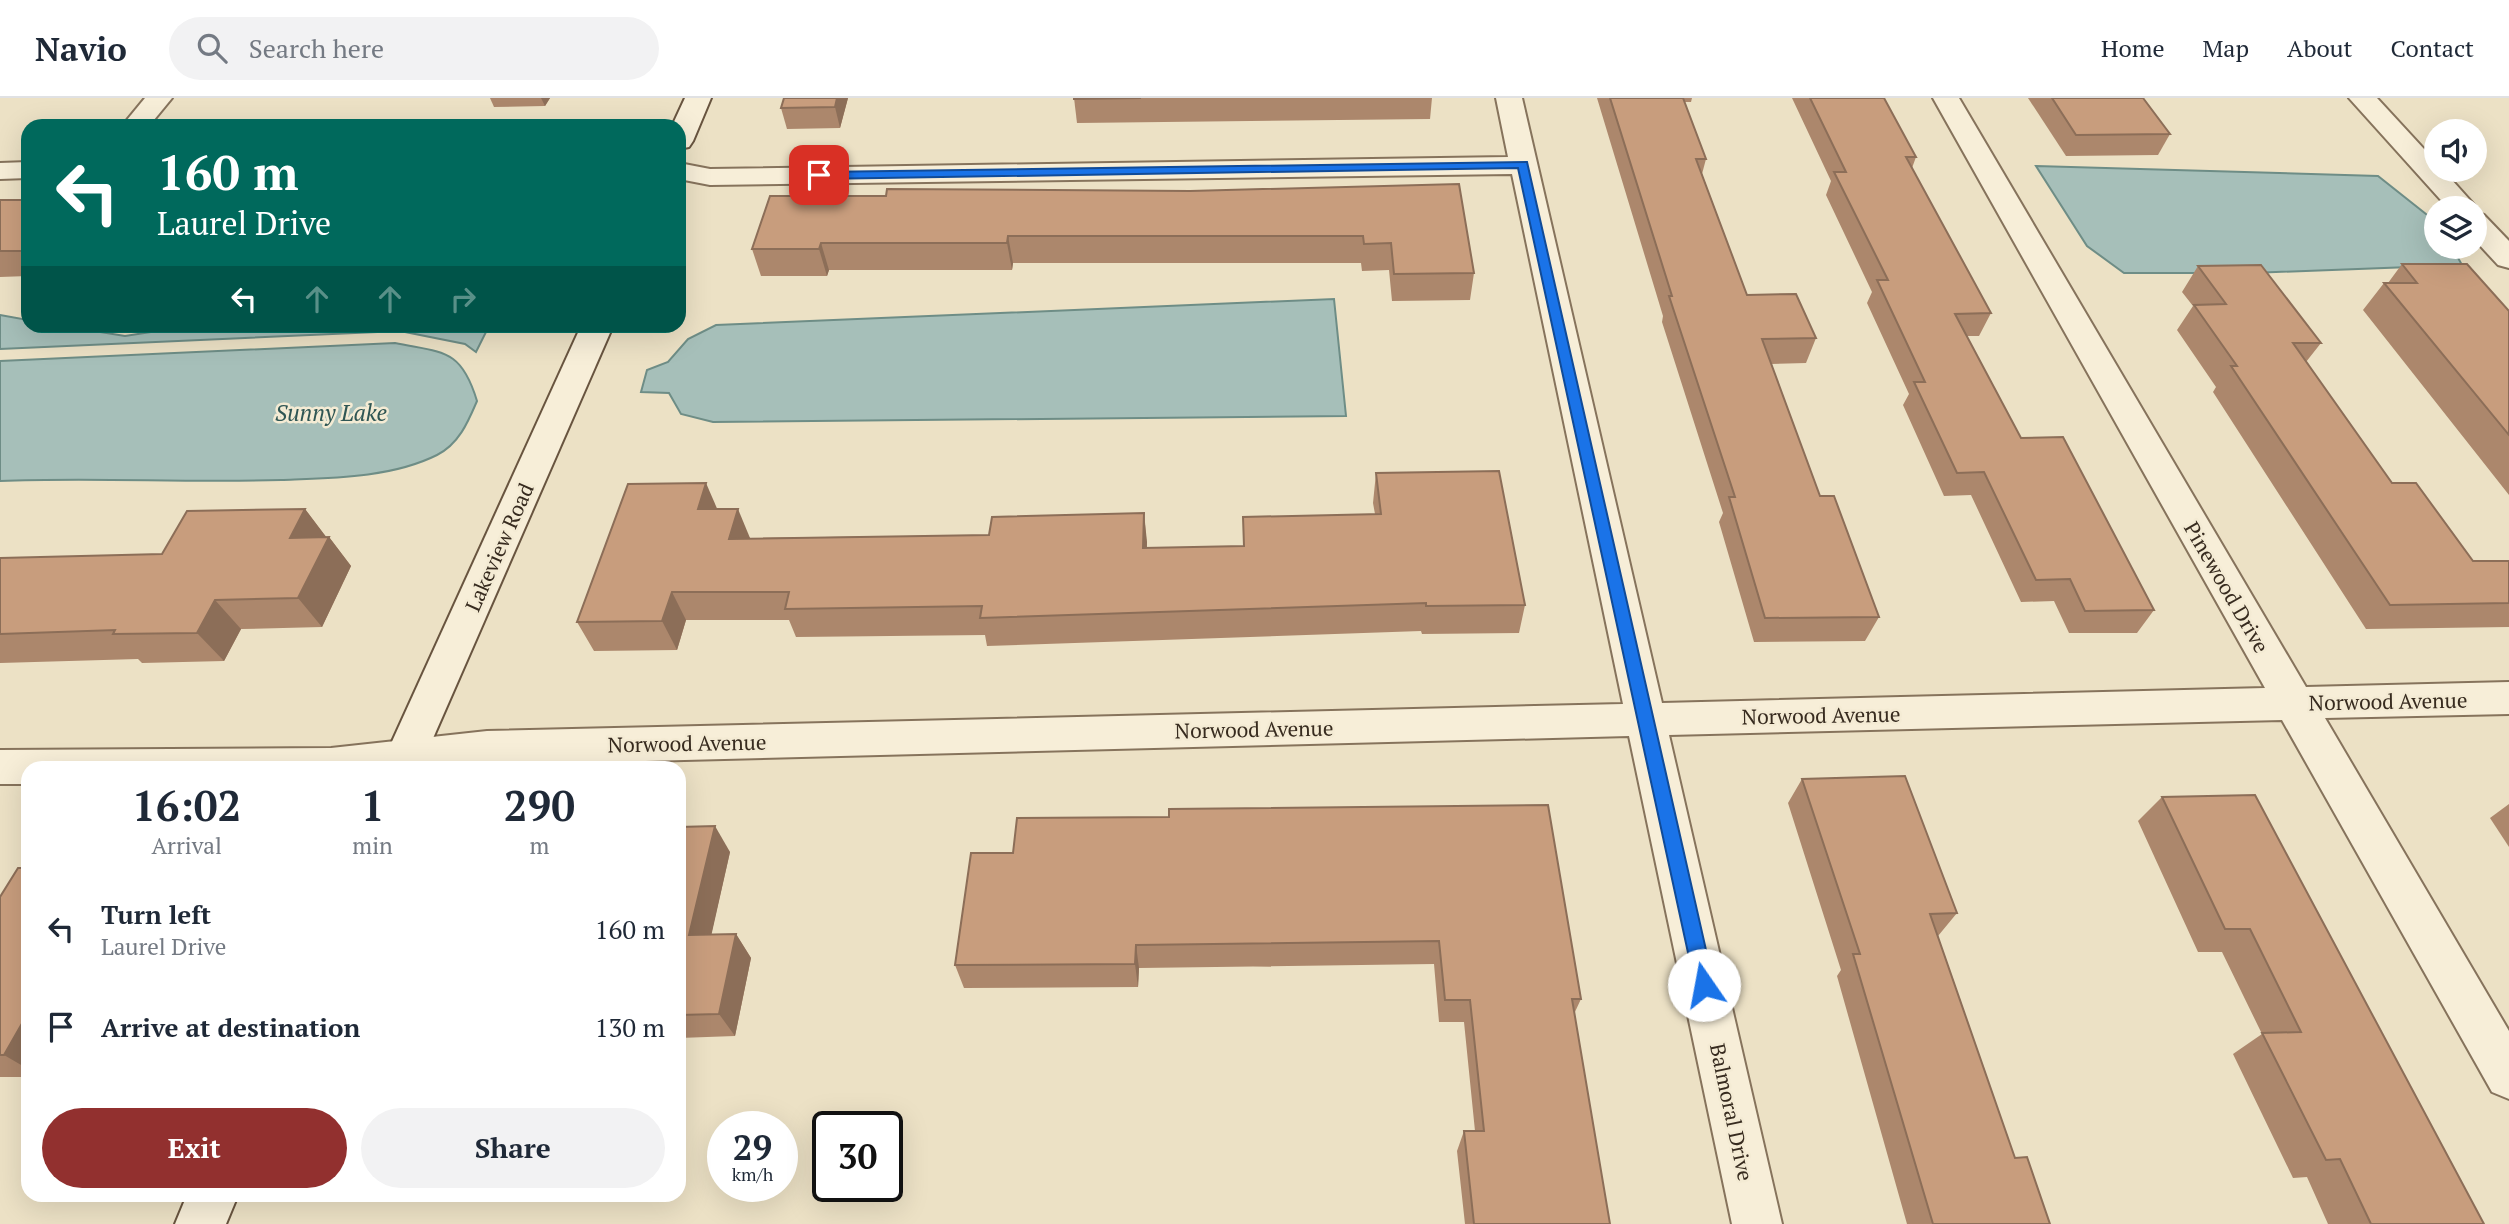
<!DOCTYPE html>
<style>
:root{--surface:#fff;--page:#f2f2f3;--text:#1f2937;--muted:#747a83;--line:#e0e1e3;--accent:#92302f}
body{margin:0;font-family:"PT Serif",serif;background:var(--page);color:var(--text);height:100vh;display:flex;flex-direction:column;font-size:26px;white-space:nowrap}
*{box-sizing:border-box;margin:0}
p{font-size:23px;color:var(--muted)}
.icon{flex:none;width:38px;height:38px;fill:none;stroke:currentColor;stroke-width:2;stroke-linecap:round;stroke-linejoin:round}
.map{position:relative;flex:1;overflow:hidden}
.panel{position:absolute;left:21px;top:663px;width:665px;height:441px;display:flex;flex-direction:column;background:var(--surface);border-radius:21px;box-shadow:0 7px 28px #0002}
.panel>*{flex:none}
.top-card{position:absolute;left:21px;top:21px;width:665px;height:214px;border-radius:21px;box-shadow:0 7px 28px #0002;background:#00695c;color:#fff;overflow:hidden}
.fabs{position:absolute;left:2424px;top:21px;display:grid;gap:14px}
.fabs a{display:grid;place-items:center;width:63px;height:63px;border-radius:50%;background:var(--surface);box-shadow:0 7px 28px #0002;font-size:35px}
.speed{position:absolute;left:707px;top:1013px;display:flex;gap:14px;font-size:35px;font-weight:700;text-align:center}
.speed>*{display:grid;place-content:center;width:91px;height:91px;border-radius:50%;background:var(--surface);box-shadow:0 7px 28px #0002;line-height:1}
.speed small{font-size:18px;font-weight:400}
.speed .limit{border:4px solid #111;border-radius:10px;background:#fff;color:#111}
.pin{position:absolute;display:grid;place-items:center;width:60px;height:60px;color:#fff;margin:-30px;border-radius:14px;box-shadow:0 4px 10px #0006}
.me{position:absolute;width:77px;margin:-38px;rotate:348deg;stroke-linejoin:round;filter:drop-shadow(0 0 5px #0008)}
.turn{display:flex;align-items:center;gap:24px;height:147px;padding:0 21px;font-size:32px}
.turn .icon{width:91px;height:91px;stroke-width:2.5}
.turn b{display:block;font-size:49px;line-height:60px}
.lanes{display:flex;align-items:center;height:66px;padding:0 21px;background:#0003;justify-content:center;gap:35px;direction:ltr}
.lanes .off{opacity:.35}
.eta{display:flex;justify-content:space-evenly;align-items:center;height:119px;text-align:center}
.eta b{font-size:42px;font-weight:700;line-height:49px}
.button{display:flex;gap:14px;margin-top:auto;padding:14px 21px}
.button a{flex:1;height:80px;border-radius:42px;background:var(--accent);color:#fff;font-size:28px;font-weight:700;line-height:80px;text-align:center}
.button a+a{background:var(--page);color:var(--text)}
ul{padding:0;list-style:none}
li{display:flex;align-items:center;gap:21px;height:98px;padding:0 21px}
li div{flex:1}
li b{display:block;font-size:26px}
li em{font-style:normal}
header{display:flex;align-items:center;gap:42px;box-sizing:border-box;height:98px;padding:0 35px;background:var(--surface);border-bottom:2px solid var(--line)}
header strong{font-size:33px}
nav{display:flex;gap:38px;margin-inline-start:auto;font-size:24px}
.search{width:490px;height:63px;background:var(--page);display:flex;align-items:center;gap:18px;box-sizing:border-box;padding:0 24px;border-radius:38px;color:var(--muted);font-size:26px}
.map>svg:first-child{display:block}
.water{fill:#a6bfb9;stroke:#6e8d86;stroke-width:2}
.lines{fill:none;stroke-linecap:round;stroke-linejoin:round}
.street-casing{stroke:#86735c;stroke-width:4}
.secondary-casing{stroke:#68543f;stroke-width:4}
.street{fill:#f7eed8;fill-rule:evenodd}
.secondary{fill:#f7eed8;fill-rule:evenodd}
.wall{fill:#ac876c}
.shaded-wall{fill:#8c6e58}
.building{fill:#c89d7d;stroke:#8c6e58;stroke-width:2}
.route{fill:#1a73e8;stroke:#114b97;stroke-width:2}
.labels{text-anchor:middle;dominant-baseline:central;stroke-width:5;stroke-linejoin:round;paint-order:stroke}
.street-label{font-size:21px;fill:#372b1f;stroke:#f4ebd4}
.water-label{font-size:23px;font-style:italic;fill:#2f5654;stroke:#f4ebd4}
</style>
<header>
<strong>Navio</strong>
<div class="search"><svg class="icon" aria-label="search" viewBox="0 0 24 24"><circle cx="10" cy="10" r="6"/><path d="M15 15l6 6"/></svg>Search here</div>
<nav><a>Home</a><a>Map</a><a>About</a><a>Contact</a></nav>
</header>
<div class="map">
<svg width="2509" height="1126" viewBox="0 0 2509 1126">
<rect width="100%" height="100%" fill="#ece1c5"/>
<g class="water">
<polygon points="2036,68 2378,78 2436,124 2436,149 2452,149 2462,167 2251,175 2124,175 2087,148"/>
<polygon points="1334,201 1346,318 713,324 681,316 669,295 641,294 647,272 668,264 688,241 716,227"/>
<polygon points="0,217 28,222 28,228 63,228 125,238 190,228 489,228 476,254 465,246 400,233 0,251"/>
<path d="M395 245C443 255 461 250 477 303 468 324 459 346 437 357 391 380 332 380 281 382 187 385 93 379 0 383V263Z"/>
</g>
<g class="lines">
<defs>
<g id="street">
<polygon points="145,0 172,0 149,28 122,28"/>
<polygon points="1496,0 1522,0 1662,605 2265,590 1933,0 1959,0 2306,589 2509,584 2509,616 2325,620 2509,933 2509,1001 2492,994 2282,622 1669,637 1782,1126 1732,1126 1629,638 487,667 455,670 28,670 28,686 0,686 0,652 331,650 487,633 1623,606 1512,76 710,87 679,81 679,65 710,71 1508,59"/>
<polygon points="2349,0 2377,0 2436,64 2436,72 2443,72 2477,110 2474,114 2474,110 2448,110"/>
<polygon points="28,64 28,80 0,81 0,65"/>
<polygon points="2474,114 2484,117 2509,143 2509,170 2498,167 2474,141"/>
</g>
<g id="secondary">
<polygon points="685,0 711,0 693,43 689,49 679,51 679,28 672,28"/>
<polygon points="581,228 613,228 420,670 380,670"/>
<polygon points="187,1097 238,1097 226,1126 175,1126"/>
</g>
</defs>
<use href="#street" class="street-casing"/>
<use href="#secondary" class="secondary-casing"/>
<use href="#street" class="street"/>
<use href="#secondary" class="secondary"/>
</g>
<g class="wall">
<polygon points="490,0 550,0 545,8 494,9"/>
<polygon points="848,0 840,30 787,31 781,10"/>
<polygon points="1074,0 1432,0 1430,21 1077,25"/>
<polygon points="1597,0 1692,0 1691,4 1684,4 1706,61 1702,76 1747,197 1816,240 1806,265 1771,266 1820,398 1879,519 1865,543 1754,544 1719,424 1723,415 1662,224 1663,218"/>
<polygon points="1792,0 1884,0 1916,59 1912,70 1991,215 1979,238 1967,238 2021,340 2154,512 2137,535 2069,535 2054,503 2021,504 1971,397 1944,398 1903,307 1909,296 1867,205 1872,194 1826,97 1831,83"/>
<polygon points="2028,0 2143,0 2170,36 2158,57 2066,58"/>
<polygon points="1459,86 1474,175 1470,202 1392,203 1389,172 1362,173 1361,165 1013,165 1012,172 829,172 827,178 761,178 752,151 886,98 1190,93"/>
<polygon points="0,102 28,102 28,178 0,179"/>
<polygon points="2402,166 2509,213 2509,397 2363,212 2384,185 2388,185"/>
<polygon points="2198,168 2321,245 2306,264 2392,385 2473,463 2509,463 2509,529 2366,531 2213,294 2216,289 2177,232 2193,208 2182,194"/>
<polygon points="1376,375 1525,507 1519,535 1422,536 1421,533 987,548 985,537 796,539 789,522 686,522 677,552 594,553 577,524 717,411 750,440 989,437 1144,415 1147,450 1243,448 1375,416 1373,405"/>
<polygon points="305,411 326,439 329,439 351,468 322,529 241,531 224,563 142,565 138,561 0,565 0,460 162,456"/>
<polygon points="1802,681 1957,815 1938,838 2015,1060 2050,1126 1907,1126 1837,878 1841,872 1788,705"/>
<polygon points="2162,699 2484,1126 2328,1126 2307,1079 2293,1080 2233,956 2262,936 2222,854 2198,854 2138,723"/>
<polygon points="2509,706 2509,749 2490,720"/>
<polygon points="1169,719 1581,901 1574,916 1610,1126 1465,1126 1457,1053 1464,1033 1475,1033 1464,924 1439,924 1434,866 1139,870 1138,889 964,890 955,867 1013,755"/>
<polygon points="679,729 730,754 711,837 736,836 751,860 735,938 679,940"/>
<polygon points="28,770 28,979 0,979 0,799"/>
</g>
<g class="shaded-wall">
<polygon points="541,0 550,0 545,8"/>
<polygon points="837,0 848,0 840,30 835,9"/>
<polygon points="1008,138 1013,165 1012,172 1007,145"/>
<polygon points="821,145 829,172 827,178 819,151"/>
<polygon points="706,385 719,415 698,411"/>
<polygon points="305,411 327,440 290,440"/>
<polygon points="738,411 750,440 729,441"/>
<polygon points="1144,415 1147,444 1146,479 1143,450"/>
<polygon points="329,439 351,468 322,529 298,500"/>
<polygon points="672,494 686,522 677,552 662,523"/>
<polygon points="215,502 241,531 224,563 197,535"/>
<polygon points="715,728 730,754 706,861 689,837"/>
<polygon points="736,836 751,860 735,938 719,916"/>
<polygon points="1136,847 1139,870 1138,889 1135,866"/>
<polygon points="28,915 28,971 4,957"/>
</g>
<g class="building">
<polygon points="784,0 837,0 835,9 781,10"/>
<polygon points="1074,0 1141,0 1074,1"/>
<polygon points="1610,0 1683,0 1706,61 1696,61 1747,197 1796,196 1816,240 1762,241 1820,398 1834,398 1879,519 1765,520 1729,399 1735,399 1669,198 1672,198"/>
<polygon points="1810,0 1884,0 1916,59 1906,59 1991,215 1955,216 2021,340 2063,339 2154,512 2085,513 2070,481 2036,482 1984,374 1957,375 1914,284 1925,284 1877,182 1888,182 1834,74 1846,74"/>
<polygon points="2052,0 2143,0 2170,36 2076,37"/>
<polygon points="1459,86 1474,175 1394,176 1391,145 1364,146 1363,138 1008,138 1007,145 821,145 819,151 752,151 770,98 886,98 887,91 1190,93"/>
<rect x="0" y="102" width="28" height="51"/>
<polygon points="2402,166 2467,166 2509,213 2509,337 2384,185 2417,185"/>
<polygon points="2261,167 2321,245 2293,245 2392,385 2416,385 2473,463 2509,463 2509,505 2390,507 2231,268 2237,268 2194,207 2226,206 2198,168"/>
<polygon points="1499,373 1525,507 1426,508 1426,505 980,520 982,508 785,511 789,494 672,494 662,523 577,524 628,386 706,385 698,411 738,411 729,441 989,437 992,419 1144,415 1143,450 1244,448 1243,419 1381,416 1376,375"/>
<polygon points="305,411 290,440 329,439 298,500 215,502 197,535 113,536 115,532 0,536 0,460 162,456 187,413"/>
<polygon points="1905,678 1957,815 1930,816 2015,1060 2027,1059 2050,1126 1933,1126 1853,856 1860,856 1802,681"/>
<polygon points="2255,697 2484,1126 2371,1126 2340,1061 2326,1062 2262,935 2301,934 2250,831 2225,831 2162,699"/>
<polygon points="1548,707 1581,901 1572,901 1610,1126 1474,1126 1464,1033 1484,1033 1470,902 1445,902 1439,843 1136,847 1135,866 955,867 971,755 1013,755 1017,720 1169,719 1169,711"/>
<polygon points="715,728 689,837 736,836 719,916 679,917 679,729"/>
<polygon points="18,770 28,770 28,915 4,957 0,957 0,799"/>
</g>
<polygon class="route" points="1527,64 1714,887 1711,893 1704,896 1698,893 1695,887 1518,70 819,81 813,77 819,74"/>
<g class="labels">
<g class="street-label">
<text transform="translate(499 449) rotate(-66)">Lakeview Road</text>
<text transform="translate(2227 489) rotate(60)">Pinewood Drive</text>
<text transform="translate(2388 603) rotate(-1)">Norwood Avenue</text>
<text transform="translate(1821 617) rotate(-1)">Norwood Avenue</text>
<text transform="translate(1254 631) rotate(-1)">Norwood Avenue</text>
<text transform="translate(687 645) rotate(-1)">Norwood Avenue</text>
<text transform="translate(1732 1014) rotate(78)">Balmoral Drive</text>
</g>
<g class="water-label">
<text x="331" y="314">Sunny Lake</text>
</g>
</g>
</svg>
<div class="fabs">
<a><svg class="icon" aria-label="sound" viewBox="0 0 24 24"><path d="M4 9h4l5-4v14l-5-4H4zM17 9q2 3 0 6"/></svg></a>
<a><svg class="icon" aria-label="layers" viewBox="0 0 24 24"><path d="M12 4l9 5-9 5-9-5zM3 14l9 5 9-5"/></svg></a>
</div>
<div class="speed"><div>29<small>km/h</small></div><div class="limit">30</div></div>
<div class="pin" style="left:819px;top:77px;background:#d93025"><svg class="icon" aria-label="arrive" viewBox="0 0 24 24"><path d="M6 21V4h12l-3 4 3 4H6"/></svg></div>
<svg class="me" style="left:1704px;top:887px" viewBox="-20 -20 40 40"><circle r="19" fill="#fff"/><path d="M0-13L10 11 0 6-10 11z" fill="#1a73e8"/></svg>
<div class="top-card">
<div class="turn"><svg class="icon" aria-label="left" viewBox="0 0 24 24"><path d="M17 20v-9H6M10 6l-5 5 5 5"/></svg><div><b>160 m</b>Laurel Drive</div></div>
<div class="lanes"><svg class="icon" aria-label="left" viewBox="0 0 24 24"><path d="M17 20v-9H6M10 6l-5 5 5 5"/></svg><svg class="icon off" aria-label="ahead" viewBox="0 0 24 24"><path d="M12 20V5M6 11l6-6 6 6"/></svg><svg class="icon off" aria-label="ahead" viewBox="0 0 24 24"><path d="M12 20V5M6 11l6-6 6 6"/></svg><svg class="icon off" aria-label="right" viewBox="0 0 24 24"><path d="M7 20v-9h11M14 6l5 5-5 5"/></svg></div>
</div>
<section class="panel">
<div class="eta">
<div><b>16:02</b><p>Arrival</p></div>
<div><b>1</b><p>min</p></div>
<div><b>290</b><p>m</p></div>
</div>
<ul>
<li><svg class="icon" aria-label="left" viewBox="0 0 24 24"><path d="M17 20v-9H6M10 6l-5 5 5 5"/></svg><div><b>Turn left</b><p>Laurel Drive</p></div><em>160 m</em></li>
<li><svg class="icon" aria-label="arrive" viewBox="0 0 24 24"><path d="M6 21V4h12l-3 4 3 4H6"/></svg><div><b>Arrive at destination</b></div><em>130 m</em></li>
</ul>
<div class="button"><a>Exit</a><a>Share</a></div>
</section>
</div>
